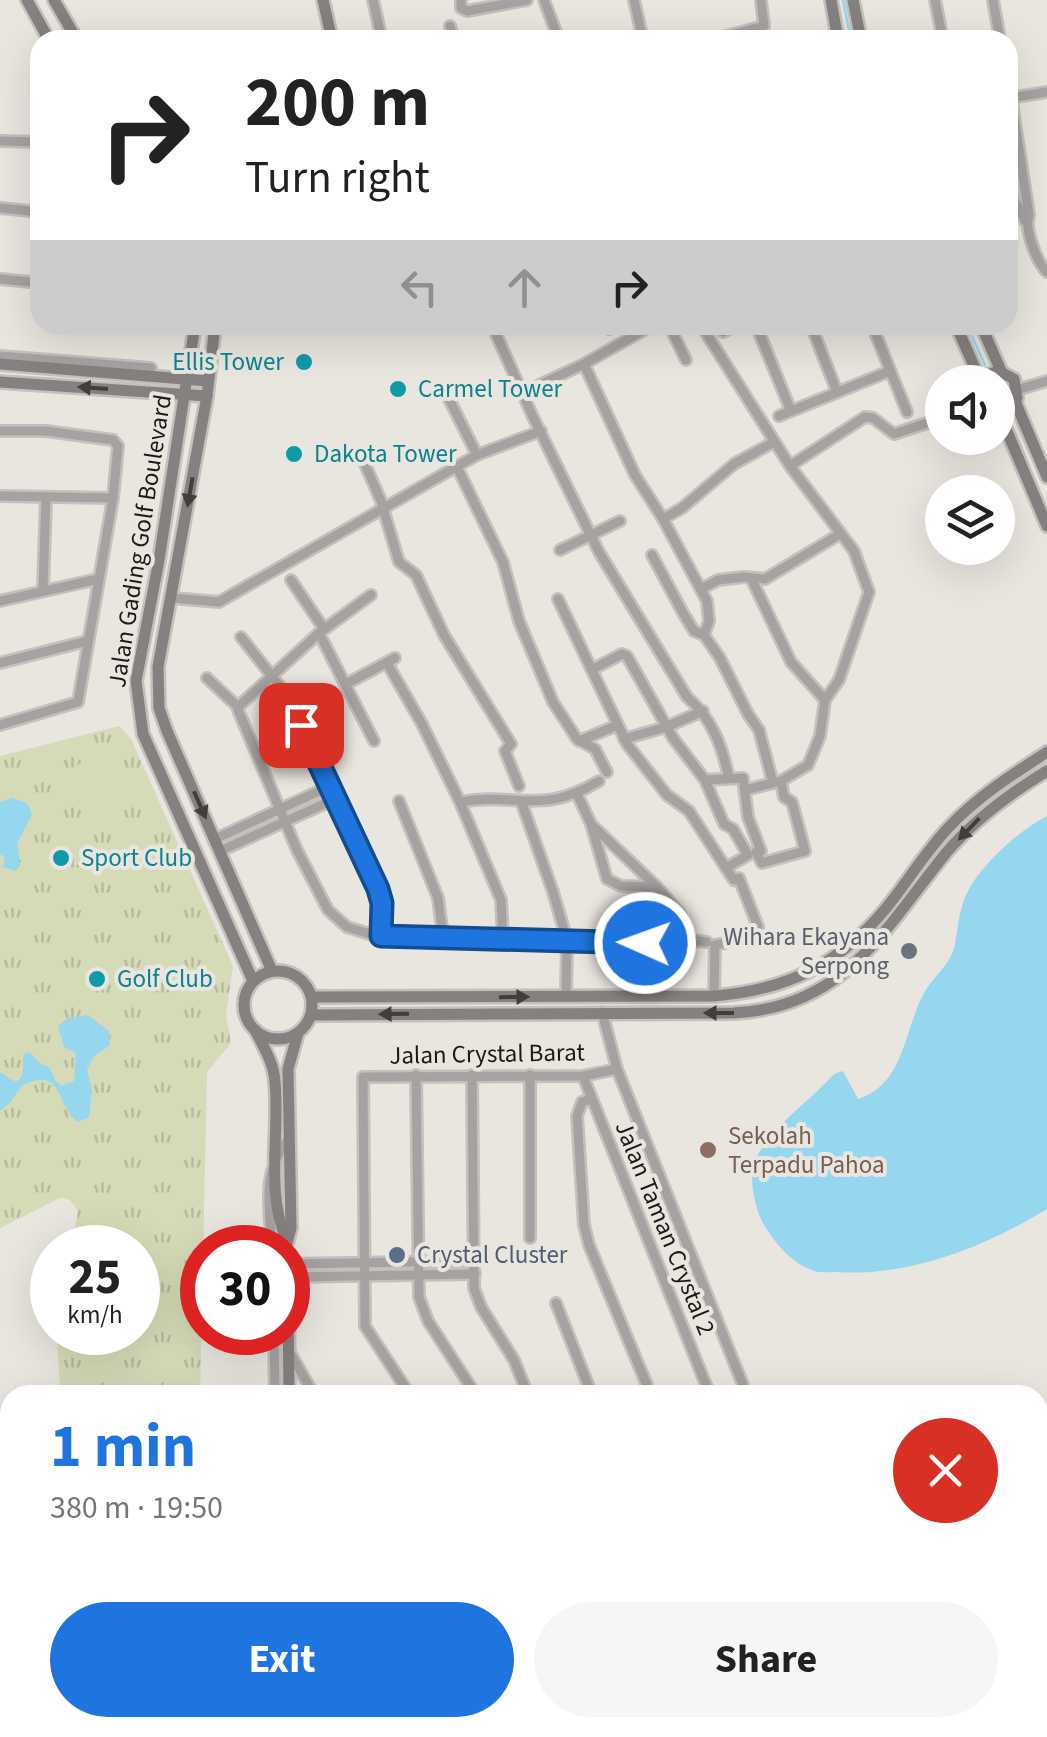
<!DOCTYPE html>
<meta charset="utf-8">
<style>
:root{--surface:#fff;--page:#f6f6f6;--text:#222;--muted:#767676;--accent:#1f75df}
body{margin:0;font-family:"Source Sans 3",sans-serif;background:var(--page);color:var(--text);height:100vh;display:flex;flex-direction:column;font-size:38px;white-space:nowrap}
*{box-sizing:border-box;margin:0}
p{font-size:32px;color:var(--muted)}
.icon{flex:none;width:55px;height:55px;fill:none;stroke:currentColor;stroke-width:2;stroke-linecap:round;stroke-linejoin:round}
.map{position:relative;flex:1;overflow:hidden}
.panel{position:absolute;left:0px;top:1385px;width:1048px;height:352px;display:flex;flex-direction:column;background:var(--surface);border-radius:30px 30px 0 0;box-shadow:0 10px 40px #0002}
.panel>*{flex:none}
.hud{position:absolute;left:30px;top:30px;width:988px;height:305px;border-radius:30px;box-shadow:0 10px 40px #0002;background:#fff;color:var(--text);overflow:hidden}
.fabs{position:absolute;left:925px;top:365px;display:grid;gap:20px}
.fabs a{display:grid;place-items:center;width:90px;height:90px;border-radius:50%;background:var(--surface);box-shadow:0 10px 40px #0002;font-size:50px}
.speed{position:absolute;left:30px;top:1225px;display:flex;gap:20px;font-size:50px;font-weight:700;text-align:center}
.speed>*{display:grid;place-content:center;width:130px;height:130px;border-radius:50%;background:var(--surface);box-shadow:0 10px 40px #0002;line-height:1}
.speed small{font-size:25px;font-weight:400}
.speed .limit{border:15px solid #d22;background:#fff;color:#111}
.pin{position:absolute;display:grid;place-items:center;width:85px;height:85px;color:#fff;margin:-42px;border-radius:20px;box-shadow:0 5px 15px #0006}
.me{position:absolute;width:110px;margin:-55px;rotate:272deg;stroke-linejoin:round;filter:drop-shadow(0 0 8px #0008)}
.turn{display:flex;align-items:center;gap:35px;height:210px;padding:0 50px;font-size:45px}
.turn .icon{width:130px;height:130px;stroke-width:2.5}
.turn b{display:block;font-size:70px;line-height:85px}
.lanes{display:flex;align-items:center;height:95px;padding:0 50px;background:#0003;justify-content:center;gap:50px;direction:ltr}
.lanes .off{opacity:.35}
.round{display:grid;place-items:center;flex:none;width:105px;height:105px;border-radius:52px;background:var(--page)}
.headline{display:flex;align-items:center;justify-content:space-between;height:170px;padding:0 50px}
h1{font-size:60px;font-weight:700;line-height:75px;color:var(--accent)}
.primary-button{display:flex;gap:20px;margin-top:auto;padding:20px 50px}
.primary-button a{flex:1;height:115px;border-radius:60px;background:var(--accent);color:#fff;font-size:40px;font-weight:700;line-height:115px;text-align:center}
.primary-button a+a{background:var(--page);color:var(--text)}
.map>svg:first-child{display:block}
.grass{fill:url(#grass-tufts)}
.pitch{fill:#d5dbb7}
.water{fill:#95d7ee}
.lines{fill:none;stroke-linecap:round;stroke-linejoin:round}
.stream{stroke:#95d7ee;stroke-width:2.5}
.street-casing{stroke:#c4c0bb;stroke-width:14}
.secondary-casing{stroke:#c4c0bb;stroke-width:16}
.street{stroke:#a6a2a1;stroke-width:9}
.secondary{stroke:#868180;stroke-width:11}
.oneway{fill:#413e3c}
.route-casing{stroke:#144c91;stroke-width:25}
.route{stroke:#1f75df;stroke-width:18}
.culture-dot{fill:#0f9aa8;stroke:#e9e5df;stroke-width:4}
.worship-dot{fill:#6b7280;stroke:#e9e5df;stroke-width:4}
.education-dot{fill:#8d6e63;stroke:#e9e5df;stroke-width:4}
.service-dot{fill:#5c6f8a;stroke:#e9e5df;stroke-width:4}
.labels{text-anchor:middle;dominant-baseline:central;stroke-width:8;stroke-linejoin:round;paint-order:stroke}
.culture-label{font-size:25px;fill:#0d838f;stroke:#e9e5df;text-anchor:start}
.street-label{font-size:25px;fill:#1c1a18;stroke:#e9e5df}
.worship-label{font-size:25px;fill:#5b616d;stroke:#e9e5df;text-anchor:end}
.education-label{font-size:25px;fill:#785e54;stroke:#e9e5df;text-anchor:start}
.service-label{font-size:25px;fill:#4e5e75;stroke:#e9e5df;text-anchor:start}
</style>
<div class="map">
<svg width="1047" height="1737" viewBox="0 0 1047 1737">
<defs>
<pattern id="grass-tufts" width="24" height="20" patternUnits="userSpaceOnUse" patternTransform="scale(2.5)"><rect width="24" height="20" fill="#d5dbb7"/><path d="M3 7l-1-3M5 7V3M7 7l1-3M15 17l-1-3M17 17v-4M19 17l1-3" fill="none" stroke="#b6bb9d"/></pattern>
</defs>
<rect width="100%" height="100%" fill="#e9e5df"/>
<polygon class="grass" points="119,726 131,739 233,966 226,1014 231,1043 207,1072 200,1395 60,1395 57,1333 138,1332 138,1248 72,1247 78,1211 71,1201 62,1197 0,1228 0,756"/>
<polygon class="pitch" points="108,748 132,790 91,814 67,771"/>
<g class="water">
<polygon points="12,798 27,803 32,815 17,843 20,864 16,871 3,867 5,857 0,854 0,802"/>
<path d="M1047 816V1209C985 1247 910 1277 837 1272 830 1272 820 1273 814 1271 791 1263 776 1244 764 1225 755 1209 747 1175 756 1158 774 1124 809 1102 834 1074L843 1071 858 1099C904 1085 904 1030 924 993 933 977 949 966 954 948 959 927 958 909 969 889 984 862 1020 830 1047 816Z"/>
<path d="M88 1015 109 1031 110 1045 95 1055 87 1069 92 1091 89 1117 78 1122C55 1105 65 1066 22 1085L10 1103 0 1111V1072L16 1082C27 1074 21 1065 24 1054L29 1052 42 1065 49 1067 56 1081 62 1086 74 1081 76 1053 64 1047 58 1026 68 1018Z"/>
</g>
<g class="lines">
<g class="stream">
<polyline points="843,0 850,35"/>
<polyline points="967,325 985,365"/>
<polyline points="1013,429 1047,509"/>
</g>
<defs>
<g id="street">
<polyline points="373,0 382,40"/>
<polyline points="461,0 461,8 467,11 527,0"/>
<polyline points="544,0 559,40"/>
<polyline points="634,0 643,40"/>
<polyline points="935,0 943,40"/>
<polyline points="993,0 1000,40"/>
<polyline points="450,26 454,40"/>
<polyline points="711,40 764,26 761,0"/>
<path d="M1008 77 1029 215C1024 228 1036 261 1047 272"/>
<polyline points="1010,98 1047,92"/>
<polyline points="0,141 40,142"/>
<polyline points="1008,188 1026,222"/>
<polyline points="0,208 40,212"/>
<polyline points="0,279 40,283"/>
<path d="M492 325 533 417 599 552 687 697C712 718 722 746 729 778"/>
<polyline points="603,325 609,329 624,325"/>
<polyline points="669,325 686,360"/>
<polyline points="701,325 790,466 854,551 869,592 839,680 825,700 820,736 808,765 781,781 745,790"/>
<polyline points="756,325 791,411"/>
<polyline points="811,325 837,392"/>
<polyline points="872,325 907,412"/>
<polyline points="723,332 737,325"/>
<polyline points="0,356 151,368"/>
<polyline points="584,364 635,475 663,519 707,601 709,621 704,635"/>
<polyline points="444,389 477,455"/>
<polyline points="1017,390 1047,381"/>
<polyline points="522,393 584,364 653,325"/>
<polyline points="779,416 890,371"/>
<polyline points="0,431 46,431 113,440 118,446 113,498 78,702 0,725"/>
<polyline points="361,455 381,501 399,562 416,575 444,635 511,744 505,751 519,786"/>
<polyline points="790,466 865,417 873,418 894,434 942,418"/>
<polyline points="457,467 503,562 519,621 553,702 577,739 595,749 607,772"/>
<polyline points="0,496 113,498"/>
<polyline points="663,519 682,508 734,464 774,442"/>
<polyline points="560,550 620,521"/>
<polyline points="652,555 683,613 694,631 704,635 720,658 748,714 759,730 773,783"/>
<polyline points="291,580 324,629"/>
<polyline points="752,580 791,662 825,700"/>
<polyline points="701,589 718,580 744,577 765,579 840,534"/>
<polyline points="43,590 46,497"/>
<polyline points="371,595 319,633 240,705 238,710 297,850 328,910 347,927 376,936 686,944 689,940 680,914 657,887 621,886 607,879 591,824 577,794"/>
<polyline points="172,598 219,602 477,455 541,431"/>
<polyline points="558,599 627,744 667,795 689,811 726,868"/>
<polyline points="0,601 98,579"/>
<polyline points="319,633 374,741"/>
<polyline points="241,637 286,694 361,851 380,896 381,936"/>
<polyline points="0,663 87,641"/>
<polyline points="387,663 422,724 460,802 501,900 503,938"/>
<polyline points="593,669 622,654 627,656 673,738 705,780 724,824 733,829 748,855 726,868 734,880 739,878 758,927 750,938 715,945 714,996"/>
<polyline points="207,678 238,707"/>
<polyline points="346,684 395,658"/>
<polyline points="624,739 666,727 703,711"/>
<polyline points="579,741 618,725"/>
<polyline points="705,780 743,778 748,817 761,851 756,852 762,863 805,851 792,802 784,797 781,781"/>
<polyline points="399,801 438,898 443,936"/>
<polyline points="521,801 553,892 567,940 566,996"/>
<path d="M460 802C518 792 541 816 599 781"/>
<polyline points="593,826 657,887"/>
<polyline points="215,839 330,786"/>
<polyline points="220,851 335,799"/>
<polyline points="689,940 707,942"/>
<polyline points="602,1012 617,1069 747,1395"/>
<polyline points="416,1075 419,1297 428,1321 476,1395"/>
<polyline points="472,1075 474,1288 481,1307 514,1360 528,1395"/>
<polyline points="583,1076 710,1395"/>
<polyline points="591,1099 582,1102 577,1116 584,1225 589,1245 651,1395"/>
<polyline points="530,1238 530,1075"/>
<path d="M272 1248C270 1207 261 1175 287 1141"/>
<polyline points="288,1264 475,1261"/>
<polyline points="288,1277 475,1274"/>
<polyline points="556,1303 592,1395"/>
<polyline points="274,1332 275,1395"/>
<polyline points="289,1351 314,1395"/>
<polyline points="410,1395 365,1326 363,1077 583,1076 617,1069"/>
<polyline points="0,1612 10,1701"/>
<polyline points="24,1728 30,1737"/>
<polyline points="371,1728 376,1737"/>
<polyline points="549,1728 554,1737"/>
<polyline points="630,1728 634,1737"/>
<polyline points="689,1728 694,1737"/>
<polyline points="928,1728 934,1737"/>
<polyline points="956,1728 963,1737"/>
<polyline points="741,1730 745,1737"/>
<polyline points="844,1733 865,1732 871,1737"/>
<polyline points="511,1736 526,1728"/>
<polyline points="220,1737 236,1728"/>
<polyline points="243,1737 259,1728"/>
</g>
<g id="secondary">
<polyline points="27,0 49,40"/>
<polyline points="54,0 77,40"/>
<polyline points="323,0 332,40"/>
<polyline points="831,0 838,40"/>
<polyline points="853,0 861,40"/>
<polyline points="195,325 159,560 136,681 143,734 253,981"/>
<polyline points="215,325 207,396 158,667 159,708 167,731 272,971"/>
<polyline points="956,325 981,382"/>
<polyline points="981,325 1001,371"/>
<polyline points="0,364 208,381"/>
<polyline points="0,382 207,396"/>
<polyline points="981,382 987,375 999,371 1014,379 1017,398 1008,408 998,410"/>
<polyline points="1015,401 1047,477"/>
<polyline points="998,410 1047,526"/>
<circle cx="278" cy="1005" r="34"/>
<path d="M312 997 714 996C788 990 840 964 887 907 908 881 926 851 949 827 978 796 1012 775 1047 752"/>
<path d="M311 1015 733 1013C844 1008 884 930 946 853 975 819 1009 794 1047 771"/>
<path d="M255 1030C263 1046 274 1063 275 1082 280 1133 265 1193 287 1241"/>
<polyline points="287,1243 291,1228 288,1069 298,1033"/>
<polyline points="288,1300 289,1395"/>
<polyline points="386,1728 391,1737"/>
</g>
</defs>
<use href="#street" class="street-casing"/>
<use href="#secondary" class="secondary-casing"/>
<use href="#street" class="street"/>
<use href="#secondary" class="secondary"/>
</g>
<defs><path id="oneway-solid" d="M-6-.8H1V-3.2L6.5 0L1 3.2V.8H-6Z" transform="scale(2.5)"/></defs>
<g class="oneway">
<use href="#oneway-solid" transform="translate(93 388) rotate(-176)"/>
<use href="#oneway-solid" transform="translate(190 492) rotate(100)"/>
<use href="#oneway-solid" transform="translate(200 805) rotate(66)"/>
<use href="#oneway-solid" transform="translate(969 829) rotate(134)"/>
<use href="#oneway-solid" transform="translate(514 997) rotate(-1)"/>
<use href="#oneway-solid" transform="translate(719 1013) rotate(180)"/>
<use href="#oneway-solid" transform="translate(394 1014) rotate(179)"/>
</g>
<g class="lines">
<defs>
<polyline id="route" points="301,725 378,889 382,903 381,936 645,943"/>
</defs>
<use href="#route" class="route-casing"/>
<use href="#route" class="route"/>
</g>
<g class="culture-dot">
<circle cx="304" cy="362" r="10"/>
<circle cx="398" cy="389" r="10"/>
<circle cx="294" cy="454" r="10"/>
<circle cx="61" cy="858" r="10"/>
<circle cx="97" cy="979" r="10"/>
</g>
<circle class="worship-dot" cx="909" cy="951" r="10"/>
<circle class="education-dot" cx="708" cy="1150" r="10"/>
<circle class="service-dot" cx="397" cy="1255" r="10"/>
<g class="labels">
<g class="culture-label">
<text x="284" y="362" text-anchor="end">Ellis Tower</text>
<text x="418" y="389">Carmel Tower</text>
<text x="314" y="454">Dakota Tower</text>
<text x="81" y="858">Sport Club</text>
<text x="117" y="979">Golf Club</text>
</g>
<g class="street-label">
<text transform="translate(140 541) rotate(-81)">Jalan Gading Golf Boulevard</text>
<text transform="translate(487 1054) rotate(-1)">Jalan Crystal Barat</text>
<text transform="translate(665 1228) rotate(68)">Jalan Taman Crystal 2</text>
</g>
<g class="worship-label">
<text x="889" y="937">Wihara Ekayana<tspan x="889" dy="29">Serpong</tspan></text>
</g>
<g class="education-label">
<text x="728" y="1136">Sekolah<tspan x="728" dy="29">Terpadu Pahoa</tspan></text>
</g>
<g class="service-label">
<text x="417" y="1255">Crystal Cluster</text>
</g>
</g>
</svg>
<div class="fabs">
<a><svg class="icon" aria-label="sound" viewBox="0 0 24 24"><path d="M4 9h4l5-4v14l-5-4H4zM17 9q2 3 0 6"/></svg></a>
<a><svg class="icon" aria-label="layers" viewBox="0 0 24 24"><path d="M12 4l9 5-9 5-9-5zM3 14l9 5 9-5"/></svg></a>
</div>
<div class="speed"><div>25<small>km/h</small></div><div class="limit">30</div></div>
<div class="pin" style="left:301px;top:725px;background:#d93025"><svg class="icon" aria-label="arrive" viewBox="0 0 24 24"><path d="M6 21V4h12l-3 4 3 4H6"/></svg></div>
<svg class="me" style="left:645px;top:943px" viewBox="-20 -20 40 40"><circle r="17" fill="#1f75df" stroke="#fff" stroke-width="3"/><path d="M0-11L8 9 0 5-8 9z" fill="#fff"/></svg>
<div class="hud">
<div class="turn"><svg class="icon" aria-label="right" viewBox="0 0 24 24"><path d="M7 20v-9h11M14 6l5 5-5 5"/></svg><div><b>200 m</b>Turn right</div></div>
<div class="lanes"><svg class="icon off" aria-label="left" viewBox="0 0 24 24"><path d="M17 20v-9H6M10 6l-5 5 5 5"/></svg><svg class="icon off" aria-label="ahead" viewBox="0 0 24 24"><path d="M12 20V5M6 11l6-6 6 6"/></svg><svg class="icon" aria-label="right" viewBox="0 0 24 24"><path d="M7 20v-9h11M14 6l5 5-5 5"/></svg></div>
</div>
<section class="panel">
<div class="headline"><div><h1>1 min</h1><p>380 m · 19:50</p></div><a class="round" style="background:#d93025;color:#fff"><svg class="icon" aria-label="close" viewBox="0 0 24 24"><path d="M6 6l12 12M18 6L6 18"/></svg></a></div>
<div class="primary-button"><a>Exit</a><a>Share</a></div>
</section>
</div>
